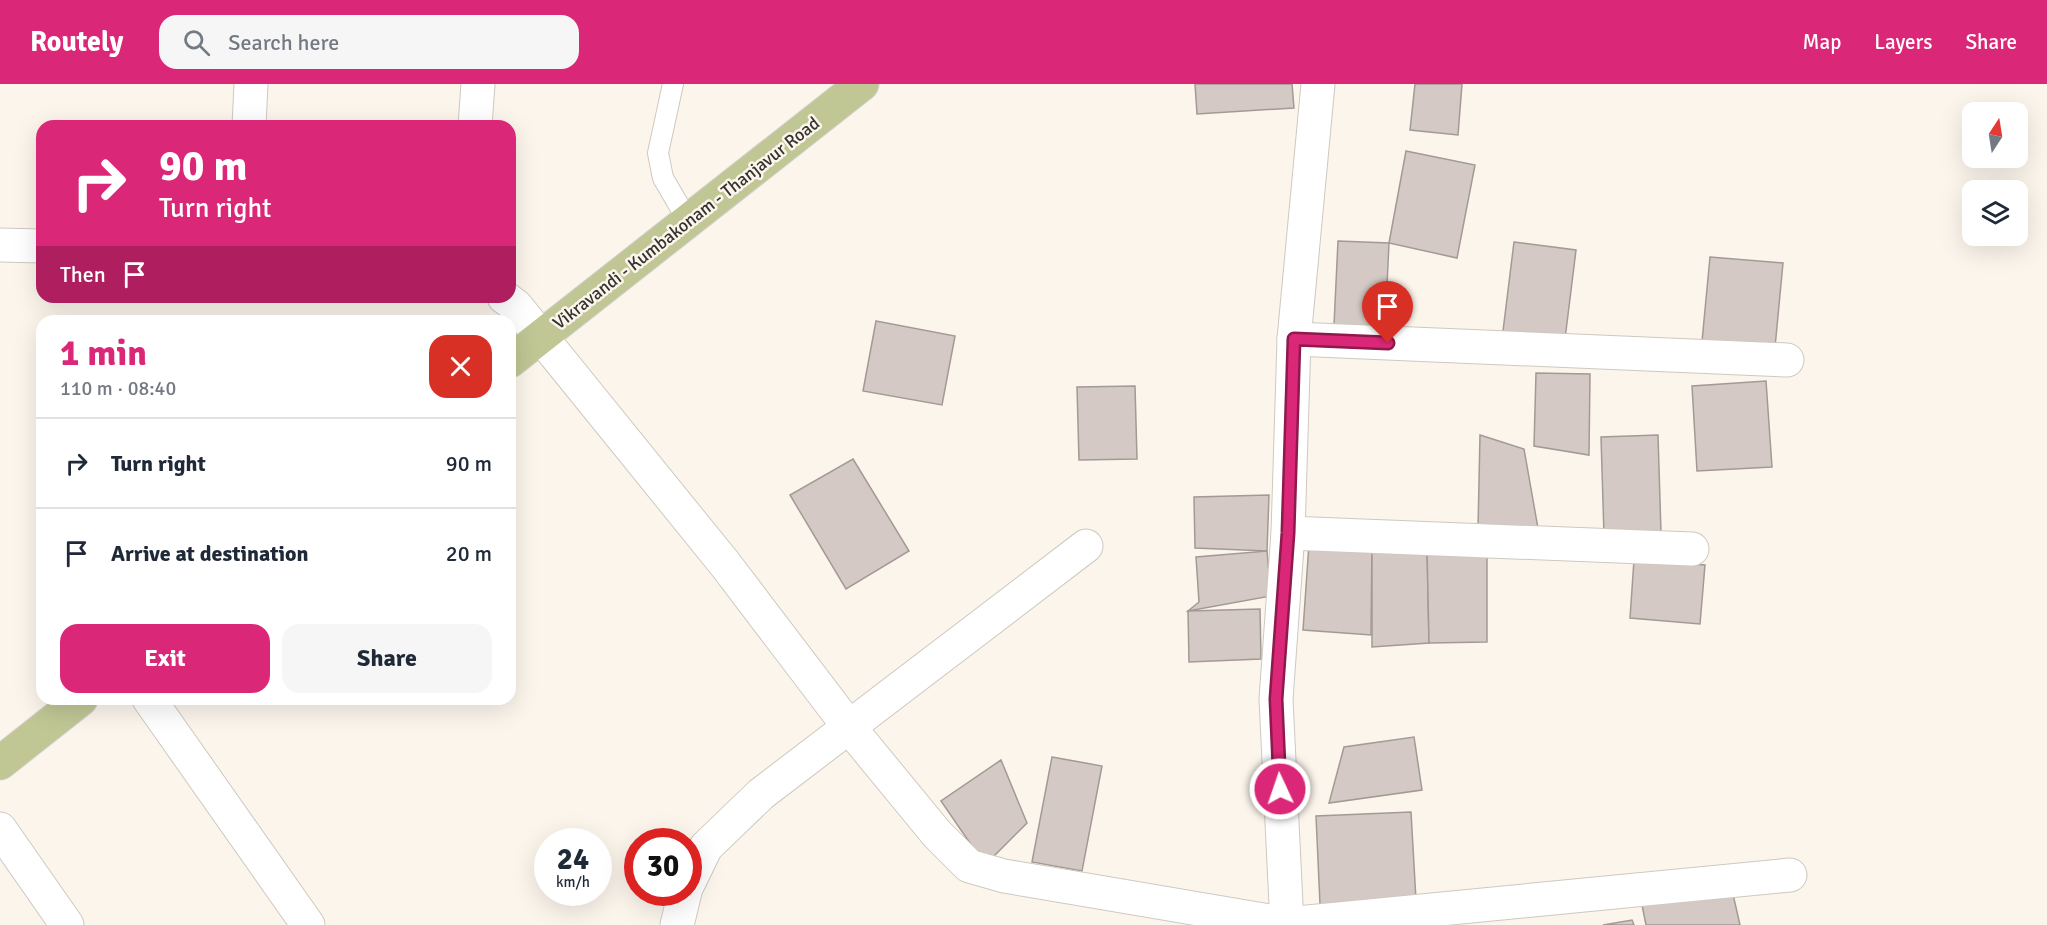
<!DOCTYPE html>
<meta charset="utf-8">
<style>
:root{--surface:#fff;--page:#f6f6f7;--text:#1f2937;--muted:#747a83;--line:#e0e1e3;--accent:#db2777}
body{margin:0;font-family:Signika,sans-serif;background:var(--page);color:var(--text);height:100vh;display:flex;flex-direction:column;font-size:22px;white-space:nowrap}
*{box-sizing:border-box;margin:0}
p{font-size:20px;color:var(--muted)}
.icon{flex:none;width:33px;height:33px;fill:none;stroke:currentColor;stroke-width:2;stroke-linecap:round;stroke-linejoin:round}
.map{position:relative;flex:1;overflow:hidden}
.details{position:absolute;left:36px;top:231px;width:480px;height:390px;display:flex;flex-direction:column;background:var(--surface);border-radius:18px;box-shadow:0 6px 24px #0002}
.details>*{flex:none}
.top-card{position:absolute;left:36px;top:36px;width:480px;height:183px;border-radius:18px;box-shadow:0 6px 24px #0002;background:#db2777;color:#fff;overflow:hidden}
.needle{width:39px;rotate:12deg}
.buttons{position:absolute;left:1962px;top:18px;display:grid;gap:12px}
.buttons a{display:grid;place-items:center;width:66px;height:66px;border-radius:12px;background:var(--surface);box-shadow:0 6px 24px #0002;font-size:30px}
.speed{position:absolute;left:534px;top:744px;display:flex;gap:12px;font-size:30px;font-weight:700;text-align:center}
.speed>*{display:grid;place-content:center;width:78px;height:78px;border-radius:50%;background:var(--surface);box-shadow:0 6px 24px #0002;line-height:1}
.speed small{font-size:15px;font-weight:400}
.speed .limit{border:9px solid #d22;background:#fff;color:#111}
.pin{position:absolute;display:grid;place-items:center;width:51px;height:51px;color:#fff;margin:-62px -26px;border-radius:50% 50% 50% 0;rotate:-45deg;box-shadow:0 0 6px #0007}
.pin .icon{rotate:45deg}
.me{position:absolute;width:66px;margin:-33px;rotate:357deg;stroke-linejoin:round;filter:drop-shadow(0 0 4px #0008)}
.turn{display:flex;align-items:center;gap:21px;height:126px;padding:0 24px;font-size:27px}
.turn .icon{width:78px;height:78px;stroke-width:2.5}
.turn b{display:block;font-size:42px;line-height:51px}
.then{display:flex;align-items:center;height:57px;padding:0 24px;background:#0003;gap:12px;font-size:22px}
.round{display:grid;place-items:center;flex:none;width:63px;height:63px;border-radius:18px;background:var(--page)}
.head{display:flex;align-items:center;justify-content:space-between;height:102px;padding:0 24px}
h1{font-size:36px;font-weight:700;line-height:45px;color:var(--accent)}
.primary-button{display:flex;gap:12px;margin-top:auto;padding:12px 24px}
.primary-button a{flex:1;height:69px;border-radius:18px;background:var(--accent);color:#fff;font-size:24px;font-weight:700;line-height:69px;text-align:center}
.primary-button a+a{background:var(--page);color:var(--text)}
ul{padding:0;list-style:none}
li{display:flex;align-items:center;gap:18px;height:90px;padding:0 24px;border-top:2px solid var(--line)}
li div{flex:1}
li b{display:block;font-size:22px}
li em{font-style:normal}
header{display:flex;align-items:center;gap:36px;box-sizing:border-box;height:84px;padding:0 30px;background:var(--accent);color:#fff}
header strong{font-size:28px}
nav{display:flex;gap:33px;margin-inline-start:auto;font-size:21px}
.search{width:420px;height:54px;background:var(--page);display:flex;align-items:center;gap:15px;box-sizing:border-box;padding:0 21px;border-radius:18px;color:var(--muted);font-size:22px}
.map>svg:first-child{display:block}
.building{fill:#d4c9c5;stroke:#a39995;stroke-width:1.5}
.lines{fill:none;stroke-linecap:round;stroke-linejoin:round}
.lane-casing{stroke:#cec9c0;stroke-width:22}
.street-casing{stroke:#cec9c0;stroke-width:35}
.primary-casing{stroke:#d3d2d1;stroke-width:35}
.lane{stroke:#fff;stroke-width:20}
.street{stroke:#fff;stroke-width:33}
.primary{stroke:#c0c694;stroke-width:33}
.route-casing{stroke:#8e194d;stroke-width:15}
.route{stroke:#db2777;stroke-width:10}
.labels{text-anchor:middle;dominant-baseline:central;stroke-width:5;stroke-linejoin:round;paint-order:stroke}
.street-label{font-size:18px;fill:#35332f;stroke:#fbf5ec}
</style>
<header>
<strong>Routely</strong>
<div class="search"><svg class="icon" aria-label="search" viewBox="0 0 24 24"><circle cx="10" cy="10" r="6"/><path d="M15 15l6 6"/></svg>Search here</div>
<nav><a>Map</a><a>Layers</a><a>Share</a></nav>
</header>
<div class="map">
<svg width="2047" height="841" viewBox="0 0 2047 841">
<rect width="100%" height="100%" fill="#fbf5ec"/>
<g class="building">
<polygon points="1195,0 1292,0 1294,24 1197,30"/>
<polygon points="1415,0 1462,0 1458,51 1410,46"/>
<polygon points="1406,67 1475,81 1457,174 1389,159"/>
<polygon points="1338,157 1389,159 1385,244 1334,241"/>
<polygon points="1514,158 1576,166 1564,263 1502,255"/>
<polygon points="1710,173 1783,179 1774,274 1701,268"/>
<polygon points="876,237 955,252 942,321 863,307"/>
<polygon points="1536,289 1590,290 1589,371 1534,362"/>
<polygon points="1766,297 1772,383 1697,387 1692,302"/>
<polygon points="1135,302 1137,375 1079,376 1077,303"/>
<polygon points="1480,351 1524,365 1539,450 1478,445"/>
<polygon points="1658,351 1661,449 1604,451 1601,353"/>
<polygon points="853,375 909,467 846,505 790,411"/>
<polygon points="1269,411 1267,467 1195,464 1194,413"/>
<polygon points="1309,460 1372,461 1371,551 1303,546"/>
<polygon points="1372,461 1427,464 1429,559 1372,563"/>
<polygon points="1427,464 1487,471 1487,558 1429,559"/>
<polygon points="1267,467 1271,512 1188,527 1199,518 1196,473"/>
<polygon points="1634,476 1705,481 1700,540 1630,534"/>
<polygon points="1260,525 1261,575 1189,578 1188,527"/>
<polygon points="1414,653 1422,706 1329,719 1344,663"/>
<polygon points="1052,673 1102,682 1082,787 1032,778"/>
<polygon points="1001,676 1027,739 985,781 941,717"/>
<polygon points="1411,728 1416,816 1320,820 1316,732"/>
<polygon points="1730,797 1740,841 1646,841 1641,816"/>
<polygon points="1632,836 1634,841 1603,841"/>
</g>
<g class="lines">
<defs>
<polyline id="lane" points="673,0 658,69 663,94 688,137"/>
<g id="street">
<polyline points="249,42 251,0"/>
<polyline points="475,42 478,0"/>
<polyline points="0,161 42,162"/>
<polyline points="504,213 516,222 725,480 849,643 937,750 969,782 1004,792 1287,840 1790,791"/>
<polyline points="1294,255 1787,276"/>
<polyline points="1288,449 1692,465"/>
<polyline points="149,615 308,841"/>
<polyline points="0,745 67,841"/>
<polyline points="688,800 706,763 761,710 1086,462"/>
<polyline points="677,841 685,808"/>
<polyline points="1287,841 1276,615 1288,449 1294,255 1318,0"/>
</g>
<g id="primary">
<polyline points="510,277 862,0"/>
<polyline points="0,679 81,615"/>
</g>
</defs>
<use href="#lane" class="lane-casing"/>
<use href="#street" class="street-casing"/>
<use href="#primary" class="primary-casing"/>
<use href="#lane" class="lane"/>
<use href="#street" class="street"/>
<use href="#primary" class="primary"/>
</g>
<g class="lines">
<defs>
<polyline id="route" points="1280,705 1276,615 1288,449 1294,255 1388,259"/>
</defs>
<use href="#route" class="route-casing"/>
<use href="#route" class="route"/>
</g>
<g class="labels">
<g class="street-label">
<text transform="translate(686 139) rotate(-38)">Vikravandi - Kumbakonam - Thanjavur Road</text>
</g>
</g>
</svg>
<div class="buttons">
<a><svg class="needle" viewBox="-14 -14 28 28"><path d="M0-13l5 13h-10z" fill="#e53935"/><path d="M0 13l5-13h-10z" fill="#747a83"/></svg></a>
<a><svg class="icon" aria-label="layers" viewBox="0 0 24 24"><path d="M12 4l9 5-9 5-9-5zM3 14l9 5 9-5"/></svg></a>
</div>
<div class="speed"><div>24<small>km/h</small></div><div class="limit">30</div></div>
<div class="pin" style="left:1388px;top:259px;background:#d93025"><svg class="icon" aria-label="arrive" viewBox="0 0 24 24"><path d="M6 21V4h12l-3 4 3 4H6"/></svg></div>
<svg class="me" style="left:1280px;top:705px" viewBox="-20 -20 40 40"><circle r="17" fill="#db2777" stroke="#fff" stroke-width="3"/><path d="M0-11L8 9 0 5-8 9z" fill="#fff"/></svg>
<div class="top-card">
<div class="turn"><svg class="icon" aria-label="right" viewBox="0 0 24 24"><path d="M7 20v-9h11M14 6l5 5-5 5"/></svg><div><b>90 m</b>Turn right</div></div>
<div class="then">Then<svg class="icon" aria-label="arrive" viewBox="0 0 24 24"><path d="M6 21V4h12l-3 4 3 4H6"/></svg></div>
</div>
<section class="details">
<div class="head"><div><h1>1 min</h1><p>110 m · 08:40</p></div><a class="round" style="background:#d93025;color:#fff"><svg class="icon" aria-label="close" viewBox="0 0 24 24"><path d="M6 6l12 12M18 6L6 18"/></svg></a></div>
<ul>
<li><svg class="icon" aria-label="right" viewBox="0 0 24 24"><path d="M7 20v-9h11M14 6l5 5-5 5"/></svg><div><b>Turn right</b></div><em>90 m</em></li>
<li><svg class="icon" aria-label="arrive" viewBox="0 0 24 24"><path d="M6 21V4h12l-3 4 3 4H6"/></svg><div><b>Arrive at destination</b></div><em>20 m</em></li>
</ul>
<div class="primary-button"><a>Exit</a><a>Share</a></div>
</section>
</div>
